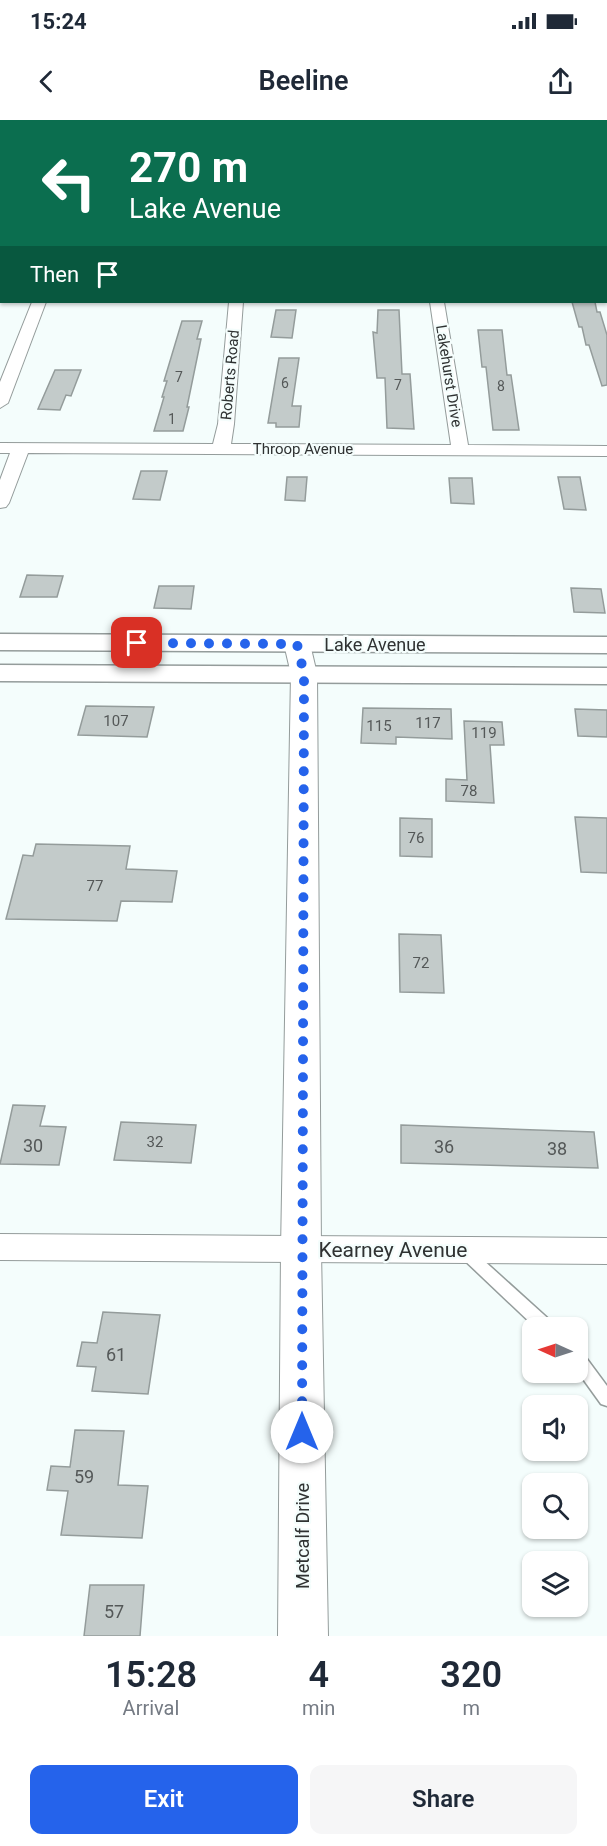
<!DOCTYPE html>
<style>
:root{--surface:#fff;--page:#f6f6f7;--text:#1f2937;--muted:#747a83;--accent:#2563eb}
body{margin:0;font-family:Roboto,sans-serif;background:var(--page);color:var(--text);height:100vh;display:flex;flex-direction:column;font-size:22px;white-space:nowrap}
*{box-sizing:border-box;margin:0}
p{font-size:20px;color:var(--muted)}
.icon{flex:none;width:33px;height:33px;fill:none;stroke:currentColor;stroke-width:2;stroke-linecap:round;stroke-linejoin:round}
.map{position:relative;height:1516px;overflow:hidden}
.drawer{display:flex;flex-direction:column;background:var(--surface);flex:1}
.drawer>*{flex:none}
.top-card{position:absolute;left:0px;top:0px;width:608px;height:183px;box-shadow:0 2px 4px #0004;background:#0b6e4f;color:#fff;overflow:hidden}
.needle{width:39px;rotate:273deg}
.tools{position:absolute;left:522px;top:1197px;display:grid;gap:12px}
.tools a{display:grid;place-items:center;width:66px;height:66px;border-radius:12px;background:var(--surface);box-shadow:0 2px 4px #0004;font-size:30px}
.pin{position:absolute;display:grid;place-items:center;width:51px;height:51px;color:#fff;margin:-26px;border-radius:12px;box-shadow:0 3px 9px #0006}
.me{position:absolute;width:66px;margin:-33px;rotate:0deg;stroke-linejoin:round;filter:drop-shadow(0 0 4px #0008)}
.turn{display:flex;align-items:center;gap:21px;height:126px;padding:0 30px;font-size:27px}
.turn .icon{width:78px;height:78px;stroke-width:2.5}
.turn b{display:block;font-size:42px;line-height:51px}
.then{display:flex;align-items:center;height:57px;padding:0 30px;background:#0003;gap:12px;font-size:22px}
.eta{display:flex;justify-content:space-evenly;align-items:center;height:102px;text-align:center}
.eta b{font-size:36px;font-weight:600;line-height:42px}
.button{display:flex;gap:12px;margin-top:auto;padding:12px 30px}
.button a{flex:1;height:69px;border-radius:12px;background:var(--accent);color:#fff;font-size:24px;font-weight:600;line-height:69px;text-align:center}
.button a+a{background:var(--page);color:var(--text)}
.status{display:flex;justify-content:space-between;align-items:center;height:42px;padding:0 30px;background:var(--surface);direction:ltr}
.status svg{height:16px;fill:currentColor}
header{display:flex;justify-content:space-between;align-items:center;height:78px;padding:0 30px;background:var(--surface);font-size:27px;font-weight:600}
.map>svg:first-child{display:block}
.building{fill:#c3cbca;stroke:#949c9b;stroke-width:1.5}
.lines{fill:none;stroke-linecap:round;stroke-linejoin:round}
.service-casing{stroke:#949c9b;stroke-width:3}
.minor-casing{stroke:#949c9b;stroke-width:2}
.tertiary-casing{stroke:#949c9b;stroke-width:2}
.secondary-casing{stroke:#949c9b;stroke-width:3}
.service{fill:#fff;fill-rule:evenodd}
.minor{fill:#fff;fill-rule:evenodd}
.tertiary{fill:#fff;fill-rule:evenodd}
.secondary{fill:#fff;fill-rule:evenodd}
.route{stroke:#2563eb;stroke-width:10;stroke-dasharray:0 18}
.labels{text-anchor:middle;dominant-baseline:central;stroke-width:4.5;stroke-linejoin:round;paint-order:stroke}
.far-number-label{font-size:14px;fill:#545858}
.far-street-label{font-size:15px;fill:#2f3232;stroke:#f4fdfc}
.number-label{font-size:15px;fill:#545858}
.street-label{font-size:18px;fill:#2f3232;stroke:#f4fdfc}
.near-number-label{font-size:18px;fill:#545858}
.near-street-label{font-size:21px;fill:#2f3232;stroke:#f4fdfc}
</style>
<div class="status"><b>15:24</b><svg viewBox="0 0 49 12"><path d="M0 12V9h3v3zM5 12V6h3v6zM10 12V3h3v9zM15 12V0h3v12zM26 1h20v11H26zM47 4h2v5h-2z"/></svg></div>
<header><svg class="icon" aria-label="back" viewBox="0 0 24 24"><path d="M15 5l-7 7 7 7"/></svg>Beeline<svg class="icon" aria-label="share" viewBox="0 0 24 24"><path d="M12 15V3M7 8l5-5 5 5M5 13v7h14v-7"/></svg></header>
<div class="map">
<svg width="607" height="1516" viewBox="0 0 607 1516">
<rect width="100%" height="100%" fill="#f4fdfc"/>
<g class="building">
<polygon points="572,182 595,182 597,192 600,192 607,215 607,265 602,266 589,225 586,225 582,207 579,207"/>
<polygon points="276,190 296,190 292,218 271,217"/>
<polygon points="378,190 399,190 402,254 410,254 414,309 387,308 385,258 377,258 373,212 377,213"/>
<polygon points="182,201 202,201 197,219 201,219 187,287 189,287 183,311 154,311 164,277 162,277 167,261 164,261"/>
<polygon points="478,210 502,210 507,255 511,255 519,310 493,310 486,247 482,247"/>
<polygon points="279,238 299,238 292,286 301,286 299,307 276,307 276,303 268,303"/>
<polygon points="55,250 81,250 71,276 66,275 60,290 38,289"/>
<polygon points="141,351 167,351 160,380 133,379"/>
<polygon points="287,357 307,357 305,381 285,380"/>
<polygon points="558,357 580,357 586,390 564,389"/>
<polygon points="449,358 472,358 474,384 451,383"/>
<polygon points="27,455 63,456 57,477 20,477"/>
<polygon points="159,466 194,466 191,489 154,488"/>
<polygon points="571,468 601,469 605,493 574,492"/>
<polygon points="86,586 154,587 147,617 78,615"/>
<polygon points="363,588 451,589 452,619 396,617 396,624 361,623"/>
<polygon points="575,589 607,590 607,617 578,616"/>
<polygon points="464,601 502,602 504,625 490,625 494,683 446,681 446,659 467,660"/>
<polygon points="575,697 607,698 607,753 581,752"/>
<polygon points="400,698 432,699 432,737 400,736"/>
<polygon points="36,724 130,726 126,749 177,751 172,782 121,781 117,801 6,799 23,735 33,736"/>
<polygon points="399,814 441,815 444,873 400,872"/>
<polygon points="13,985 45,986 40,1006 66,1007 59,1045 0,1044"/>
<polygon points="121,1002 196,1005 191,1043 114,1040"/>
<polygon points="401,1005 594,1012 598,1048 401,1043"/>
<polygon points="103,1192 160,1195 148,1274 92,1271 96,1247 77,1246 82,1222 97,1223"/>
<polygon points="75,1310 124,1311 118,1365 148,1366 142,1418 61,1415 68,1371 47,1370 51,1346 70,1347"/>
<polygon points="90,1465 144,1465 140,1516 84,1516"/>
</g>
<g class="lines">
<defs>
<g id="service">
<polygon points="466,1127 471,1129 553,1203 555,1208 536,1208 461,1137 458,1133 461,1129"/>
<polygon points="578,1233 584,1235 607,1266 607,1286 601,1284 578,1252"/>
</g>
<g id="minor">
<rect x="606" y="60" width="1" height="8"/>
<rect x="606" y="97" width="1" height="10"/>
<rect x="0" y="153" width="2" height="8"/>
<polygon points="32,182 46,182 8,283 0,288 0,262"/>
<polygon points="229,182 243,182 234,304 231,324 451,325 430,182 444,182 468,325 607,326 607,336 28,333 9,383 6,387 0,388 0,360 10,333 0,333 0,323 213,324 218,304"/>
<polygon points="0,1114 607,1118 607,1144 0,1140"/>
</g>
<polygon id="tertiary" points="297,516 306,518 310,524 317,554 321,1130 328,1516 278,1516 281,1130 291,554 284,524 288,518"/>
<g id="secondary">
<polygon points="0,0 290,0 2,2 0,5"/>
<polygon points="0,514 607,517 607,533 0,530"/>
<polygon points="0,545 607,548 607,564 0,561"/>
</g>
</defs>
<use href="#service" class="service-casing"/>
<use href="#minor" class="minor-casing"/>
<use href="#tertiary" class="tertiary-casing"/>
<use href="#secondary" class="secondary-casing"/>
<use href="#service" class="service"/>
<use href="#minor" class="minor"/>
<use href="#tertiary" class="tertiary"/>
<use href="#secondary" class="secondary"/>
</g>
<g class="lines">
<polyline class="route" points="137,523 297,524 304,554 302,1312"/>
</g>
<g class="labels">
<g class="far-number-label">
<text x="179" y="257">7</text>
<text x="285" y="263">6</text>
<text x="398" y="265">7</text>
<text x="501" y="266">8</text>
<text x="172" y="299">1</text>
</g>
<g class="far-street-label">
<text transform="translate(230 255) rotate(-85)">Roberts Road</text>
<text transform="translate(449 256) rotate(81)">Lakehurst Drive</text>
<text x="303" y="329">Throop Avenue</text>
</g>
<g class="number-label">
<text x="116" y="601">107</text>
<text x="428" y="603">117</text>
<text x="379" y="606">115</text>
<text x="484" y="613">119</text>
<text x="469" y="671">78</text>
<text x="416" y="718">76</text>
<text x="95" y="766">77</text>
<text x="421" y="843">72</text>
<text x="155" y="1022">32</text>
</g>
<g class="street-label">
<text x="375" y="524">Lake Avenue</text>
<text transform="translate(302 1416) rotate(-90)">Metcalf Drive</text>
</g>
<g class="near-number-label">
<text x="33" y="1025">30</text>
<text x="444" y="1026">36</text>
<text x="557" y="1028">38</text>
<text x="116" y="1234">61</text>
<text x="84" y="1356">59</text>
<text x="114" y="1491">57</text>
</g>
<g class="near-street-label">
<text x="393" y="1130">Kearney Avenue</text>
</g>
</g>
</svg>
<div class="tools">
<a><svg class="needle" viewBox="-14 -14 28 28"><path d="M0-13l5 13h-10z" fill="#e53935"/><path d="M0 13l5-13h-10z" fill="#747a83"/></svg></a>
<a><svg class="icon" aria-label="sound" viewBox="0 0 24 24"><path d="M4 9h4l5-4v14l-5-4H4zM17 9q2 3 0 6"/></svg></a>
<a><svg class="icon" aria-label="search" viewBox="0 0 24 24"><circle cx="10" cy="10" r="6"/><path d="M15 15l6 6"/></svg></a>
<a><svg class="icon" aria-label="layers" viewBox="0 0 24 24"><path d="M12 4l9 5-9 5-9-5zM3 14l9 5 9-5"/></svg></a>
</div>
<div class="pin" style="left:137px;top:523px;background:#d93025"><svg class="icon" aria-label="arrive" viewBox="0 0 24 24"><path d="M6 21V4h12l-3 4 3 4H6"/></svg></div>
<svg class="me" style="left:302px;top:1312px" viewBox="-20 -20 40 40"><circle r="19" fill="#fff"/><path d="M0-13L10 11 0 6-10 11z" fill="#2563eb"/></svg>
<div class="top-card">
<div class="turn"><svg class="icon" aria-label="left" viewBox="0 0 24 24"><path d="M17 20v-9H6M10 6l-5 5 5 5"/></svg><div><b>270 m</b>Lake Avenue</div></div>
<div class="then">Then<svg class="icon" aria-label="arrive" viewBox="0 0 24 24"><path d="M6 21V4h12l-3 4 3 4H6"/></svg></div>
</div>
</div>
<section class="drawer">
<div class="eta">
<div><b>15:28</b><p>Arrival</p></div>
<div><b>4</b><p>min</p></div>
<div><b>320</b><p>m</p></div>
</div>
<div class="button"><a>Exit</a><a>Share</a></div>
</section>
